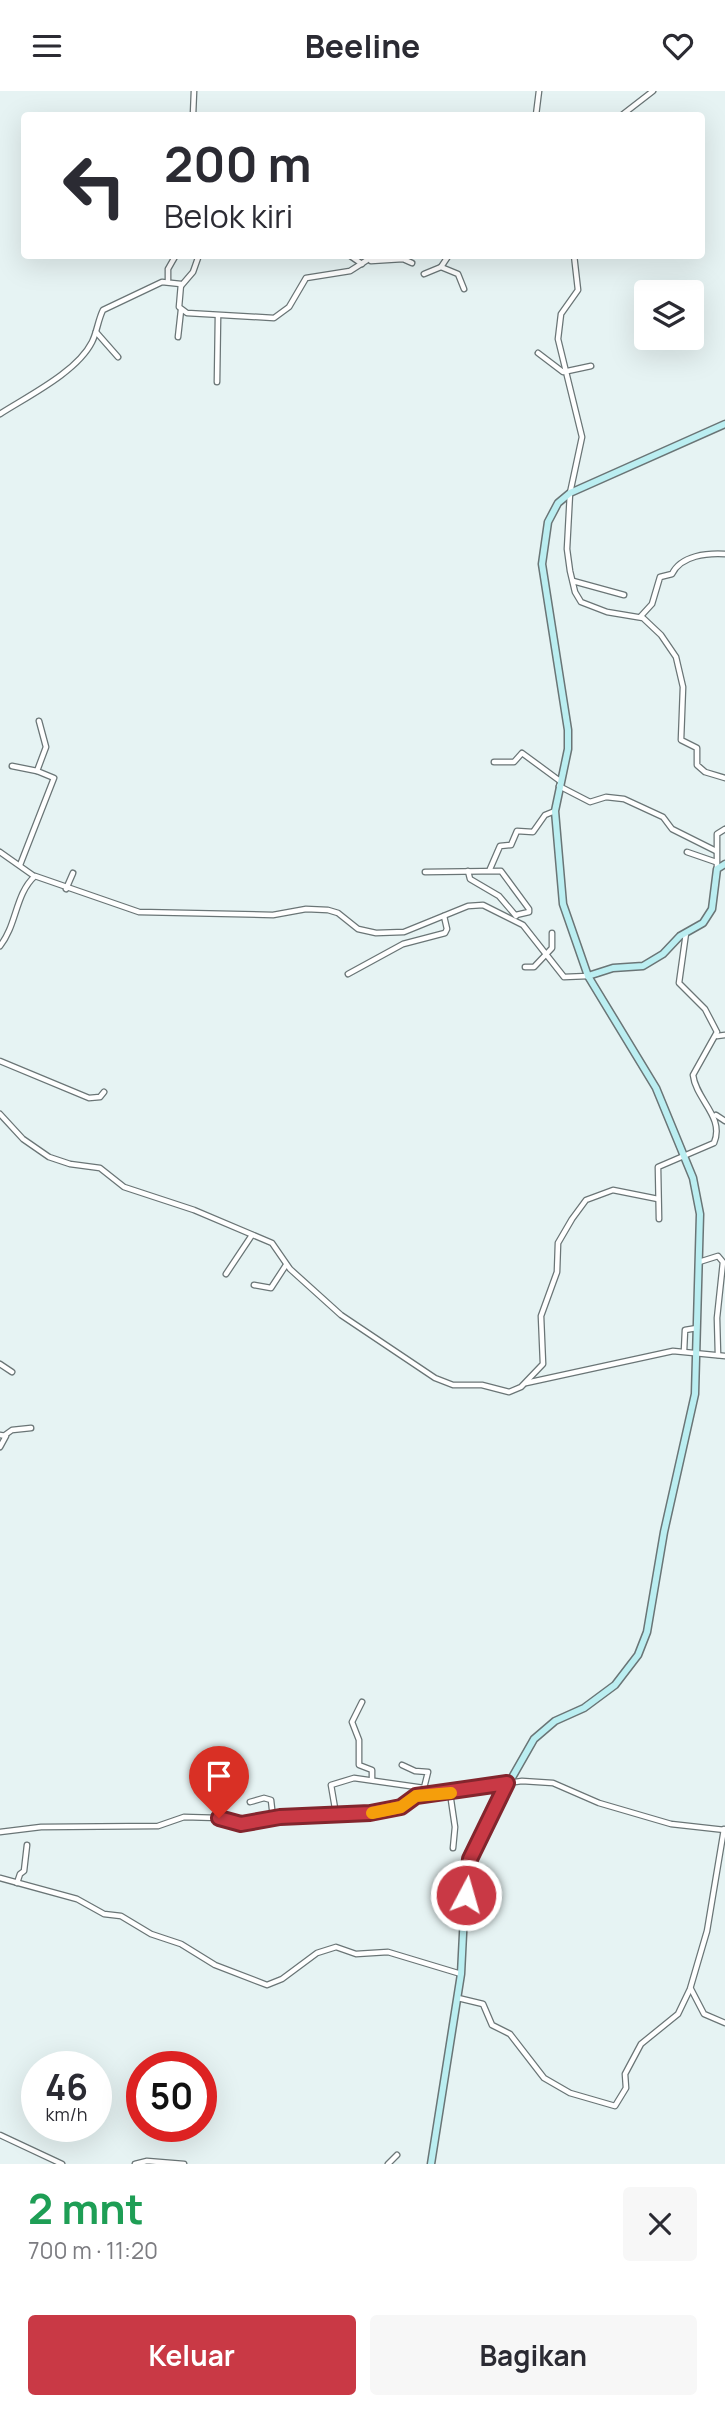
<!DOCTYPE html>
<html lang="id">
<meta charset="utf-8">
<style>
:root{--surface:#fff;--page:#f7f7f7;--text:#2b2b33;--muted:#7c7c81;--accent:#c93945}
body{margin:0;font-family:Manrope,sans-serif;background:var(--page);color:var(--text);height:100vh;display:flex;flex-direction:column;font-size:26px;white-space:nowrap}
*{box-sizing:border-box;margin:0}
p{font-size:23px;color:var(--muted)}
.icon{flex:none;width:38px;height:38px;fill:none;stroke:currentColor;stroke-width:2;stroke-linecap:round;stroke-linejoin:round}
.map{position:relative;height:2073px;overflow:hidden}
.details{display:flex;flex-direction:column;background:var(--surface);flex:1}
.details>*{flex:none}
.banner{position:absolute;left:21px;top:21px;width:684px;height:147px;border-radius:7px;box-shadow:0 7px 28px #0002;background:#fff;color:var(--text);overflow:hidden}
.buttons{position:absolute;left:634px;top:189px;display:grid;gap:14px}
.buttons a{display:grid;place-items:center;width:70px;height:70px;border-radius:7px;background:var(--surface);box-shadow:0 7px 28px #0002;font-size:35px}
.speed{position:absolute;left:21px;top:1960px;display:flex;gap:14px;font-size:35px;font-weight:700;text-align:center}
.speed>*{display:grid;place-content:center;width:91px;height:91px;border-radius:50%;background:var(--surface);box-shadow:0 7px 28px #0002;line-height:1}
.speed small{font-size:18px;font-weight:400}
.speed .limit{border:10px solid #d22;background:#fff;color:#111}
.pin{position:absolute;display:grid;place-items:center;width:60px;height:60px;color:#fff;margin:-72px -30px;border-radius:50% 50% 50% 0;rotate:-45deg;box-shadow:0 0 7px #0007}
.pin .icon{rotate:45deg}
.me{position:absolute;width:77px;margin:-38px;rotate:6deg;stroke-linejoin:round;filter:drop-shadow(0 0 5px #0008)}
.turn{display:flex;align-items:center;gap:24px;height:147px;padding:0 28px;font-size:32px}
.turn .icon{width:91px;height:91px;stroke-width:2.5}
.turn b{display:block;font-size:49px;line-height:60px}
.round{display:grid;place-items:center;flex:none;width:74px;height:74px;border-radius:7px;background:var(--page)}
.overview{display:flex;align-items:center;justify-content:space-between;height:119px;padding:0 28px}
h1{font-size:42px;font-weight:700;line-height:52px;color:#1e9e55}
.button{display:flex;gap:14px;margin-top:auto;padding:14px 28px}
.button a{flex:1;height:80px;border-radius:7px;background:var(--accent);color:#fff;font-size:28px;font-weight:700;line-height:80px;text-align:center}
.button a+a{background:var(--page);color:var(--text)}
header{display:flex;justify-content:space-between;align-items:center;height:91px;padding:0 28px;background:var(--surface);font-size:32px;font-weight:700}
.map>svg:first-child{display:block}
.lines{fill:none;stroke-linecap:round;stroke-linejoin:round}
.minor-casing{stroke:#6a7576;stroke-width:7}
.secondary-casing{stroke:#6a7576;stroke-width:9}
.minor{stroke:#fff;stroke-width:4.5}
.secondary{stroke:#bbeef1;stroke-width:6}
.route-casing{stroke:#83252d;stroke-width:18}
.route{stroke:#c93945;stroke-width:12}
.slow{stroke:#f59e0b;stroke-width:12}
</style>
<header><svg class="icon" aria-label="menu" viewBox="0 0 24 24"><path d="M4 6h16M4 12h16M4 18h16"/></svg>Beeline<svg class="icon" aria-label="heart" viewBox="0 0 24 24"><path d="M12 20l-8-8c-3-5 5-10 8-4 3-6 11-1 8 4z"/></svg></header>
<div class="map">
<svg width="725" height="2073" viewBox="0 0 725 2073">
<rect width="100%" height="100%" fill="#e6f3f3"/>
<g class="lines">
<defs>
<g id="minor">
<polyline points="193,24 194,0"/>
<polyline points="536,24 539,0"/>
<polyline points="622,24 653,0"/>
<polyline points="349,164 362,173"/>
<polyline points="574,164 578,199 561,223 558,248 582,346 570,402 567,458 570,480 575,501 581,511 607,521 643,527 661,544 676,566 683,596 681,649 697,657 697,674 705,681 725,687"/>
<polyline points="371,170 403,168 412,172"/>
<polyline points="441,176 458,183 464,198"/>
<polyline points="424,183 441,176 449,164"/>
<polyline points="168,189 168,178 176,164"/>
<polyline points="181,195 193,181 199,164"/>
<polyline points="96,241 118,266"/>
<polyline points="178,246 181,219"/>
<polyline points="538,262 563,281 591,275"/>
<polyline points="217,291 218,225"/>
<path d="M0 323C28 305 77 281 92 251 97 241 98 229 103 219L162 191 181 193 179 216 187 222 274 227 289 216 306 187 350 180 375 164"/>
<polyline points="573,490 624,504"/>
<path d="M641 525 652 513 660 486 672 483C681 464 708 462 725 463"/>
<polyline points="494,671 514,671 522,662 560,690"/>
<polyline points="12,675 37,680"/>
<polyline points="559,695 590,711 606,706 624,708 663,726 672,738 716,760"/>
<polyline points="0,761 34,785"/>
<polyline points="687,761 716,771"/>
<polyline points="20,774 54,687 37,680 46,656 39,630"/>
<polyline points="490,778 500,755 511,754 517,740 533,741 545,724 555,720"/>
<polyline points="717,778 717,743 725,738"/>
<polyline points="468,780 470,788 499,805 516,825"/>
<polyline points="425,781 501,780 529,818 529,821 516,824"/>
<polyline points="66,798 73,782"/>
<path d="M0 855C17 834 15 803 35 785L139 821 273 824 306 818 328 819 338 822 358 838 376 842 404 841 468 815 483 814 523 834 564 886 588 885"/>
<polyline points="525,876 534,876 552,857 552,842"/>
<polyline points="348,883 403,853 445,842 447,838 444,825"/>
<polyline points="717,945 725,944"/>
<polyline points="0,970 89,1007 100,1006 104,1001"/>
<polyline points="0,1023 23,1048 49,1066 70,1073 100,1077 124,1096 194,1119 272,1152 290,1178 341,1224 435,1287 453,1294 482,1294 509,1301 521,1296 543,1273 541,1225 557,1181 558,1152 572,1128 586,1109 613,1099 658,1108"/>
<polyline points="716,1024 725,1030"/>
<path d="M659 1128 658 1076 714 1052C725 1026 696 1009 693 984L717 941 705 918 679 892 686 842"/>
<polyline points="699,1171 718,1165 723,1171 717,1227 718,1264"/>
<polyline points="226,1183 252,1144"/>
<polyline points="254,1194 271,1197 286,1174"/>
<polyline points="684,1260 685,1239 697,1237"/>
<polyline points="0,1273 12,1281"/>
<polyline points="526,1292 673,1260 725,1265"/>
<polyline points="0,1344 6,1345 0,1356"/>
<polyline points="5,1344 12,1339 31,1337"/>
<polyline points="362,1611 352,1631 359,1649 359,1674 372,1679 372,1689"/>
<polyline points="402,1674 415,1680 428,1681 424,1697"/>
<polyline points="450,1702 455,1736 453,1757"/>
<polyline points="250,1711 264,1707 271,1709 273,1727"/>
<polyline points="336,1723 331,1694 354,1687 424,1697 427,1704"/>
<polyline points="0,1741 41,1736 158,1735 184,1726 219,1727 241,1733 280,1726 370,1722 401,1716 416,1705 522,1690 553,1692 599,1712 671,1733 725,1739"/>
<polyline points="0,1787 77,1808 104,1823 121,1825 151,1843 181,1853 215,1874 267,1894 282,1888 317,1862 336,1856 356,1863 388,1861 461,1883"/>
<polyline points="17,1792 20,1783 24,1780 27,1754"/>
<polyline points="691,1898 704,1923 725,1932"/>
<polyline points="458,1907 483,1913 492,1934 510,1943 544,1987 570,2002 615,2015 626,1997 625,1983 641,1953 678,1923 690,1898 707,1840 724,1738"/>
<polyline points="0,2044 62,2073"/>
<polyline points="135,2073 147,2070 184,2073"/>
<polyline points="388,2073 397,2064"/>
</g>
<g id="secondary">
<polyline points="588,885 613,877 643,875 663,863 680,845 703,832 712,818 717,778 725,773"/>
<polyline points="431,2073 461,1883 466,1783 470,1767 493,1720 534,1648 555,1630 584,1617 615,1594 638,1564 647,1541 664,1441 695,1303 700,1123 693,1087 656,997 588,885 563,813 555,720 568,658 568,639 542,473 548,431 558,412 570,402 725,333"/>
</g>
</defs>
<use href="#minor" class="minor-casing"/>
<use href="#secondary" class="secondary-casing"/>
<use href="#minor" class="minor"/>
<use href="#secondary" class="secondary"/>
</g>
<g class="lines">
<defs>
<polyline id="route" points="219,1727 241,1733 280,1726 370,1722 401,1716 416,1705 507,1692 470,1768 466,1804"/>
</defs>
<use href="#route" class="route-casing"/>
<use href="#route" class="route"/>
<polyline class="slow" points="372,1722 401,1716 416,1705 451,1702"/>
</g>
</svg>
<div class="buttons">
<a><svg class="icon" aria-label="layers" viewBox="0 0 24 24"><path d="M12 4l9 5-9 5-9-5zM3 14l9 5 9-5"/></svg></a>
</div>
<div class="speed"><div>46<small>km/h</small></div><div class="limit">50</div></div>
<div class="pin" style="left:219px;top:1727px;background:#d93025"><svg class="icon" aria-label="arrive" viewBox="0 0 24 24"><path d="M6 21V4h12l-3 4 3 4H6"/></svg></div>
<svg class="me" style="left:466px;top:1804px" viewBox="-20 -20 40 40"><circle r="17" fill="#c93945" stroke="#fff" stroke-width="3"/><path d="M0-11L8 9 0 5-8 9z" fill="#fff"/></svg>
<div class="banner">
<div class="turn"><svg class="icon" aria-label="left" viewBox="0 0 24 24"><path d="M17 20v-9H6M10 6l-5 5 5 5"/></svg><div><b>200 m</b>Belok kiri</div></div>
</div>
</div>
<section class="details">
<div class="overview"><div><h1>2 mnt</h1><p>700 m · 11:20</p></div><a class="round"><svg class="icon" aria-label="close" viewBox="0 0 24 24"><path d="M6 6l12 12M18 6L6 18"/></svg></a></div>
<div class="button"><a>Keluar</a><a>Bagikan</a></div>
</section>
